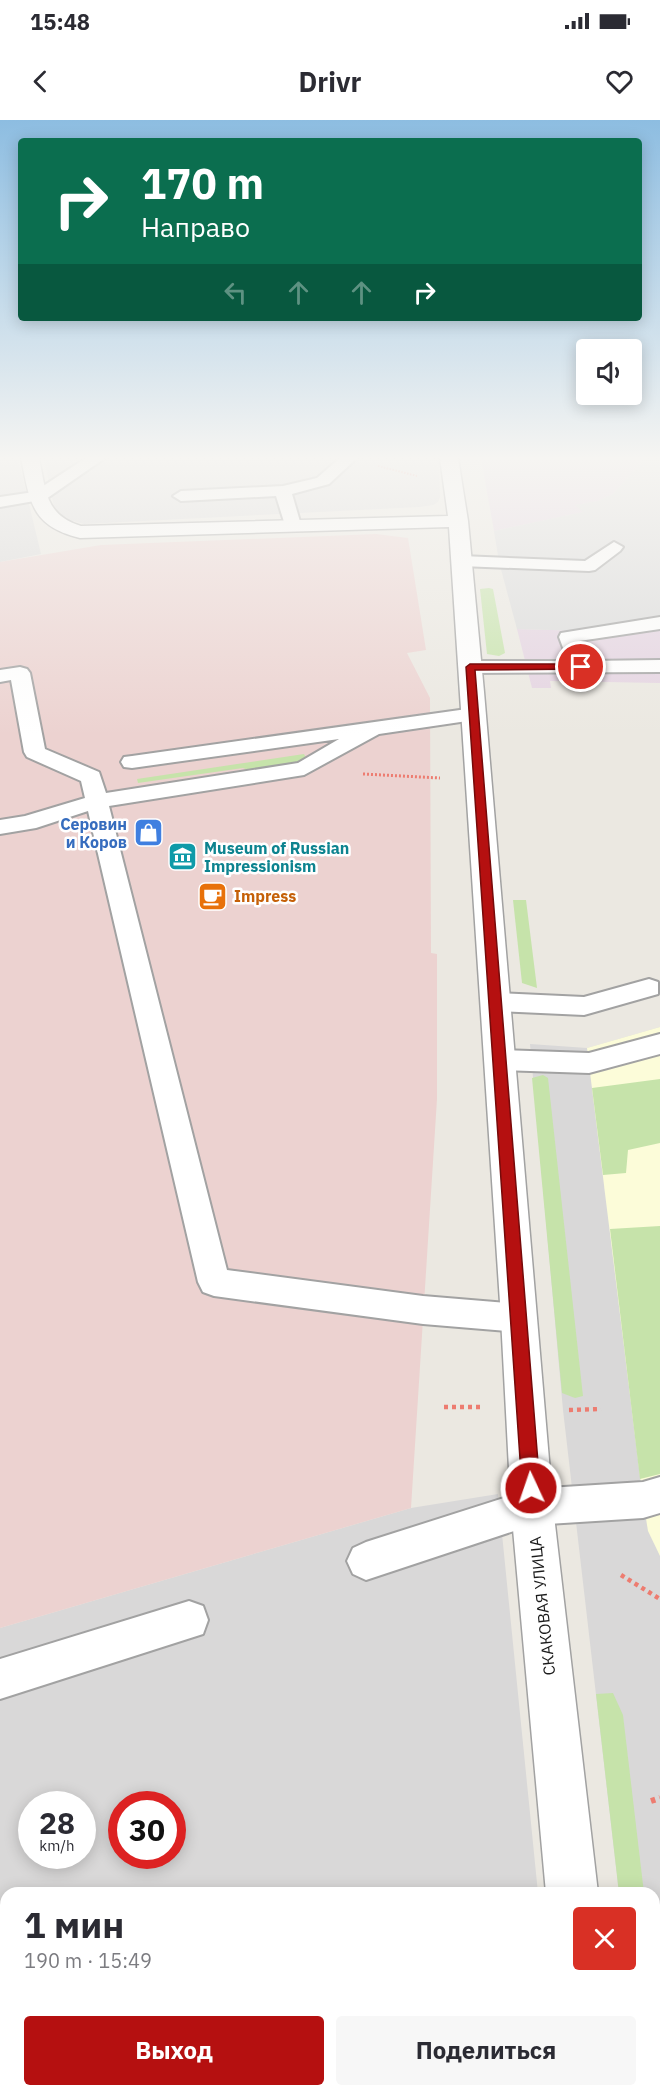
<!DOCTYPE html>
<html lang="ru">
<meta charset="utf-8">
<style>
:root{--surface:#fff;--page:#f7f7f7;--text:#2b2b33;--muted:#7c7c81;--accent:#b51010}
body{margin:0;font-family:"IBM Plex Sans",sans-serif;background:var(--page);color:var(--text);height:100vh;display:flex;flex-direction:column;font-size:22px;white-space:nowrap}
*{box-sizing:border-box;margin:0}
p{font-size:20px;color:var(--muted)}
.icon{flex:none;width:33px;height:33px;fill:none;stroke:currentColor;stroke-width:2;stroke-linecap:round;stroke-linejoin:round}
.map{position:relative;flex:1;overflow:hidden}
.details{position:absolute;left:0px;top:1767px;width:660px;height:210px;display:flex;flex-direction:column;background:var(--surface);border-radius:18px 18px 0 0;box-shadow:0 3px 15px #0003}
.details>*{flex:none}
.banner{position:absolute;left:18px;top:18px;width:624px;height:183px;border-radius:6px;box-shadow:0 3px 15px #0003;background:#0b6e4f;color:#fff;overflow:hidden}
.fabs{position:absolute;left:576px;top:219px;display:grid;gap:12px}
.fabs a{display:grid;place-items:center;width:66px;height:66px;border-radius:6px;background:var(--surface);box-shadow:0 3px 15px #0003;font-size:30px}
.speed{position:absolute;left:18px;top:1671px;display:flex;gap:12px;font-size:30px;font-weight:700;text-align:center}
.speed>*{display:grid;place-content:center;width:78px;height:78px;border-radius:50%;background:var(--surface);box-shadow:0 3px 15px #0003;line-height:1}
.speed small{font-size:15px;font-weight:400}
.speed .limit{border:9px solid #d22;background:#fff;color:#111}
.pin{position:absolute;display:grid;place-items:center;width:51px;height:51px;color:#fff;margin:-26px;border:3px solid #fff;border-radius:50%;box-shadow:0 2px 6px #0007}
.me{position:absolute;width:66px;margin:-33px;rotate:357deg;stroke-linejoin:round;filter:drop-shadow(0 0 4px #0008)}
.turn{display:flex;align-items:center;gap:21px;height:126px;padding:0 24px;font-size:27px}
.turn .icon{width:78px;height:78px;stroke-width:2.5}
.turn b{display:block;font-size:42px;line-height:51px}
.lanes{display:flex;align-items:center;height:57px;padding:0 24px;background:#0003;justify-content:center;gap:30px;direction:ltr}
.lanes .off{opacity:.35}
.round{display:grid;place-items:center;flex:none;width:63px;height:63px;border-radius:6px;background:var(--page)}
.summary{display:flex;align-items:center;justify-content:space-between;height:102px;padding:0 24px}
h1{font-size:36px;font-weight:700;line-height:45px}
.button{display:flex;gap:12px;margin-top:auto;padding:12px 24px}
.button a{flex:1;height:69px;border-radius:6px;background:var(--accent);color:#fff;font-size:24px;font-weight:700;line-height:69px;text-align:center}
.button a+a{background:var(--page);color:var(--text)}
.status{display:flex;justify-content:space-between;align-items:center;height:42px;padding:0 30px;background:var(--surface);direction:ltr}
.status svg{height:16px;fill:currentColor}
header{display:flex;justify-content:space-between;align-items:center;height:78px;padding:0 24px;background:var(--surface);font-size:27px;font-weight:700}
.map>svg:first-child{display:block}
.residential{fill:#d9d8d8;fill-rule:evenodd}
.commercial{fill:#ecd2d0}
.industrial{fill:#e4d3e1}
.education{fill:#fcfcd9}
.grass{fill:#c6e3aa}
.parking{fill:#dbdbdb}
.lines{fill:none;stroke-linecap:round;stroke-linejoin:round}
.service-casing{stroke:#a2a2a2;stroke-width:4}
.minor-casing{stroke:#a2a2a2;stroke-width:3}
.path-far3{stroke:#ed7c70;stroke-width:2;stroke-dasharray:1.5 1.5;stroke-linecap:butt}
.path-far2{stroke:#ed7c70;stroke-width:3;stroke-dasharray:2 2;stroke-linecap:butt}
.path-far1{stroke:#ed7c70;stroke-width:4.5;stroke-dasharray:4 4;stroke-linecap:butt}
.path{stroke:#ed7c70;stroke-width:6;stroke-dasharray:4.5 4.5;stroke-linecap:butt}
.service{fill:#fff;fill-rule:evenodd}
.minor{fill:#fff;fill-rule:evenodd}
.route{fill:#b51010;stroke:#760a0a;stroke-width:1.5}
.labels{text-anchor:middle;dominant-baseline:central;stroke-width:5;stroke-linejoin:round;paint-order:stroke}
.shop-label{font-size:16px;font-weight:bold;fill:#366cbe;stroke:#fff;text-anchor:end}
.culture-label{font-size:16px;font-weight:bold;fill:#0d838f;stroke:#fff;text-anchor:start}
.food-label{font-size:16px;font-weight:bold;fill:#c56008;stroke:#fff;text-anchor:start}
.street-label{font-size:16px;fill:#1b1b1b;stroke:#fff}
</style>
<div class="status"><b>15:48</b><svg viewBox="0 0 49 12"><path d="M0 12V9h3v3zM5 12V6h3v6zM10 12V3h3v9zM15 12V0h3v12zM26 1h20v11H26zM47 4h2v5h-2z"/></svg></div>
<header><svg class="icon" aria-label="back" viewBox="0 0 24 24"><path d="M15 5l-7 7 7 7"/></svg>Drivr<svg class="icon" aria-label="heart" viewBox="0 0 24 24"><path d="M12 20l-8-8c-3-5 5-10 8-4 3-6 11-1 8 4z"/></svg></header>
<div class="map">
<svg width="660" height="1977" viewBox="0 0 660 1977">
<rect width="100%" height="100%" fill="#ebe8e1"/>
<g class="residential">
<polygon points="0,338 18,338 41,434 0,442"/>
<polygon points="44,338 439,338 440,377 438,382 433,385 419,387 84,404 62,398 55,392"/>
<polygon points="660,907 660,1977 642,1977 641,1971 654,1971 654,1773 619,1773 563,1290 530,924 587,928"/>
<path d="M498 1374 538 1773H6V1971H557L558 1977H0V1508L411 1388ZM32 1684H82V1736H32ZM122 1684H172V1736H122Z"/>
</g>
<polygon class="commercial" points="376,414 408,418 426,530 407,533 430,578 431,833 437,834 437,979 411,1388 0,1508 0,442 101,425"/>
<g class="industrial">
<polygon points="481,338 645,338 613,374 598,381 576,385 584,392 494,411"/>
<polygon points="660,496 660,563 550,561 551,568 532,568 517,509 587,511"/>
</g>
<polygon class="education" points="660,907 660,1436 648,1411 643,1380 587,928"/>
<g class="grass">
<polygon points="489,468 493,469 505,533 499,536 487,534 480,469"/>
<polygon points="304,634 308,642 251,651 243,648 138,663 137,659"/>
<polygon points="513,780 526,780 537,868 522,863"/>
<polygon points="543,955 548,958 583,1276 575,1278 562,1273 532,958"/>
<polygon points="660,959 660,1023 628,1030 626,1053 603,1055 592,968"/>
<polygon points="660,1106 660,1354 640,1359 610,1109"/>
<polygon points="613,1573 623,1595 644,1773 619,1773 596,1574"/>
<polygon points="654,1854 660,1905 660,1977 642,1977 641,1971 654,1971"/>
</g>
<polygon class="parking" points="645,338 660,338 660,496 587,511 517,509 499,442 494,411 583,392 575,385 598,381 613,374"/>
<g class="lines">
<defs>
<g id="service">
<polygon points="86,338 105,338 46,379 0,387 0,377 34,372"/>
<polygon points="340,338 357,338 329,364 292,374 301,405 293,410 285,405 276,376 181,381 173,376 181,371 283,366 317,358"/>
<polygon points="614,422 623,427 620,431 595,450 589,451 461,446 452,441 461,436 585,441"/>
<polygon points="660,497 660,509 579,521 588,541 660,540 660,552 470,553 460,547 470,541 568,541 559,517 561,513"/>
<polygon points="20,547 27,549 30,553 45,629 99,652 106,673 298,643 339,619 132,648 124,647 121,642 124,637 132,636 474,588 481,590 484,594 481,598 474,600 379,614 304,655 109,686 227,1150 423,1176 520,1184 532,1188 536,1198 532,1208 520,1212 423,1204 214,1176 203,1172 198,1162 88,691 36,708 0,714 0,700 25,696 85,678 81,661 27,637 24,632 11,560 0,562 0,550"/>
<polygon points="649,859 658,862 658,874 584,895 496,891 487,889 483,882 487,875 496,873 584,877"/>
<polygon points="660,914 660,934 589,953 501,950 491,947 487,940 491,933 501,930 589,933"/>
<polygon points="660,1357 660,1393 643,1398 532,1405 366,1460 353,1454 347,1441 353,1428 366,1422 532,1369 643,1362"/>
<polygon points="189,1481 203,1486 208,1500 203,1514 0,1579 0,1539"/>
</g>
<g id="minor">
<path d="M21 338H39C46 371 45 395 81 406L448 396 440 338H458L468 401 484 572 553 1387 598 1773H546L511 1387 501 1198 449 407 80 418C31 406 30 382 21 338Z"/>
<rect x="565" y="1971" width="56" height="6"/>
</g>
</defs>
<use href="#service" class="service-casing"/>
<use href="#minor" class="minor-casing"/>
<polyline class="path-far3" points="378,346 417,356"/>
<polyline class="path-far2" points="363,654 440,658"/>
<g class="path-far1">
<polyline points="444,1287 480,1287"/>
<polyline points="569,1290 601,1289"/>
<polyline points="621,1455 660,1479"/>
</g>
<polyline class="path" points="651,1681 660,1678"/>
<use href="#service" class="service"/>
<use href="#minor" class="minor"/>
</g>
<linearGradient id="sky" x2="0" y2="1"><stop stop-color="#8dbde1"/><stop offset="0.55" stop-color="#f6f5f2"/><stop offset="1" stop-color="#f6f5f2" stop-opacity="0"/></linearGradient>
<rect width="660" height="615" fill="url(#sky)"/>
<polygon class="route" points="581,544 586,547 584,549 475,550 540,1368 537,1373 531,1376 525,1373 522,1368 466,547 470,544"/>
<defs>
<symbol id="shop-square" viewBox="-11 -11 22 22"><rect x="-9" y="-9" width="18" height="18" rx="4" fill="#3f7fe0" stroke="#fff"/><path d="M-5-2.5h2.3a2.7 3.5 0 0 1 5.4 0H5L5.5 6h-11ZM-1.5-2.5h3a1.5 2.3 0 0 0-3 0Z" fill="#fff"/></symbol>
<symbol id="museum-square" viewBox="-11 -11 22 22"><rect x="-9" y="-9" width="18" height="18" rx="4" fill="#0f9aa8" stroke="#fff"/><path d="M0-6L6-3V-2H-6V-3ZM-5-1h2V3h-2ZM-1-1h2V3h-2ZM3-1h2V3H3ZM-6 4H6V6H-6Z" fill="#fff"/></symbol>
<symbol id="cafe-square" viewBox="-11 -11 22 22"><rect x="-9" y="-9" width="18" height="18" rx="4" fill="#e8710a" stroke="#fff"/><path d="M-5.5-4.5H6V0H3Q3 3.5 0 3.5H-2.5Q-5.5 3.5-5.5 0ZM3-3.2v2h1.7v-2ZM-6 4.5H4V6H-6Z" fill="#fff"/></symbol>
</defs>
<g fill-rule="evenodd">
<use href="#shop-square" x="132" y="696" width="33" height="33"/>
<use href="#museum-square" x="166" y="720" width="33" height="33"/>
<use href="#cafe-square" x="196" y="760" width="33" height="33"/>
</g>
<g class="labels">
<g class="shop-label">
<text x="127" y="704">Серовин<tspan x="127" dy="18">и Коров</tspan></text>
</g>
<g class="culture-label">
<text x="204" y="728">Museum of Russian<tspan x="204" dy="18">Impressionism</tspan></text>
</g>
<g class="food-label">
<text x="234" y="776">Impress</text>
</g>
<g class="street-label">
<text transform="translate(542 1486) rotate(-96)">СКАКОВАЯ УЛИЦА</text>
</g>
</g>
</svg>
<div class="fabs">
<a><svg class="icon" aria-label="sound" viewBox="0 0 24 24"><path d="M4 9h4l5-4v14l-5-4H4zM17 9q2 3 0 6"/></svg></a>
</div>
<div class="speed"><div>28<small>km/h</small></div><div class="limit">30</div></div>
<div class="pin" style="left:581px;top:547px;background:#d93025"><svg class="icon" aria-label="arrive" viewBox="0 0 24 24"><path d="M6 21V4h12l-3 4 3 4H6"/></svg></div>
<svg class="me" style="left:531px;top:1368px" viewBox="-20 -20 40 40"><circle r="17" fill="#b51010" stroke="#fff" stroke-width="3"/><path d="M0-11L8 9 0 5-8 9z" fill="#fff"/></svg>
<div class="banner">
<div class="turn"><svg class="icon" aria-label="right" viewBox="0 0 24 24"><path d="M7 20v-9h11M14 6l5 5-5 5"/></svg><div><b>170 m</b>Направо</div></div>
<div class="lanes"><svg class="icon off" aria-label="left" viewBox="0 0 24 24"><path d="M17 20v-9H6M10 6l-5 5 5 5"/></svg><svg class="icon off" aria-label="ahead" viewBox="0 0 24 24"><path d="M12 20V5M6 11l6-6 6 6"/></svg><svg class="icon off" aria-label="ahead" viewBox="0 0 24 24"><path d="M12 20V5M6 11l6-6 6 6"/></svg><svg class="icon" aria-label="right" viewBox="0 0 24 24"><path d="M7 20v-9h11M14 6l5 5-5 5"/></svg></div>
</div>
<section class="details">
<div class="summary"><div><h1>1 мин</h1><p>190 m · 15:49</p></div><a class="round" style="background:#d93025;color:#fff"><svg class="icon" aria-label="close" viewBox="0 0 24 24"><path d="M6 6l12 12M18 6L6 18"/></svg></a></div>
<div class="button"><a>Выход</a><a>Поделиться</a></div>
</section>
</div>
